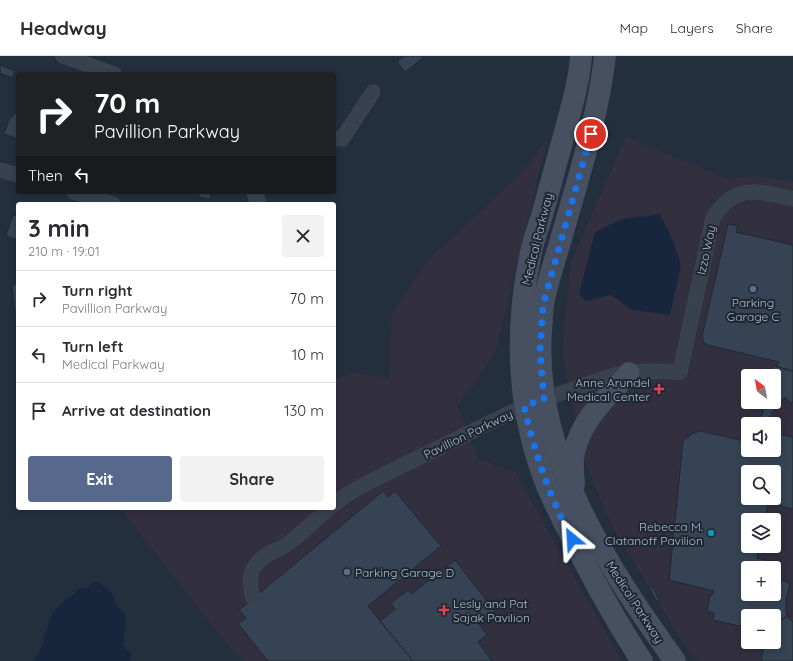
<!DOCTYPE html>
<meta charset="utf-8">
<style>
:root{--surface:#fff;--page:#f2f2f3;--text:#2b2b33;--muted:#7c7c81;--line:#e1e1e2;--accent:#56698c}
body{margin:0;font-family:Quicksand,sans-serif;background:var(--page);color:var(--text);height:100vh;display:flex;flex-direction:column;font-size:15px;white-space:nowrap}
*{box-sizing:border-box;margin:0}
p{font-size:13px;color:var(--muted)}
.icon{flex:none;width:22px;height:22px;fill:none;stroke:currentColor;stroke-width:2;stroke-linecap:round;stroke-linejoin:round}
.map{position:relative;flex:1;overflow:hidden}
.details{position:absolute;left:16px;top:146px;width:320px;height:308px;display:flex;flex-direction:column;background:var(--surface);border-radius:4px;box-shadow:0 2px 6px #0003}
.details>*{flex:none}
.hud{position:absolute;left:16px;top:16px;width:320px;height:122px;border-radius:4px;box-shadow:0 2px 6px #0003;background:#202124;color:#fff;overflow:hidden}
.needle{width:26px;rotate:328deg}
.controls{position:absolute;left:741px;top:313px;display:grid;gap:8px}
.controls a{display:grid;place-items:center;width:40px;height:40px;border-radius:4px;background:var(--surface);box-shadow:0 2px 6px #0003;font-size:20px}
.pin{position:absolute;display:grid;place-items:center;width:34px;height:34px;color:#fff;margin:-17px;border:2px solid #fff;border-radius:50%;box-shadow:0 1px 4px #0007}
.me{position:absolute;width:44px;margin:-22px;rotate:333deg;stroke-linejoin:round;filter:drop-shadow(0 0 3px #0008)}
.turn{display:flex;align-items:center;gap:14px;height:84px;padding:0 12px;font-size:18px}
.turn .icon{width:52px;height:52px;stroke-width:2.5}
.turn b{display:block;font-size:28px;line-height:34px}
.then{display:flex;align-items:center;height:38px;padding:0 12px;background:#0003;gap:8px;font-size:15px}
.round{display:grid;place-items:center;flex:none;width:42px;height:42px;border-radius:4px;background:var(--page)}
.overview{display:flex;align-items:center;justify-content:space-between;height:68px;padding:0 12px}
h1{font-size:24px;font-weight:800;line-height:30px}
.button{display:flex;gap:8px;margin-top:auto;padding:8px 12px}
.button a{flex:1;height:46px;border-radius:4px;background:var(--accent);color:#fff;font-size:16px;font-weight:800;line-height:46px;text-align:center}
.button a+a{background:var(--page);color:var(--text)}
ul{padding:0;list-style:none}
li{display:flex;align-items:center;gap:12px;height:56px;padding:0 12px;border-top:1px solid var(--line)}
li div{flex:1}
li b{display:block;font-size:15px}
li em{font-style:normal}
header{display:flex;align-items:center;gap:24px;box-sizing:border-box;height:56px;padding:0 20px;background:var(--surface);border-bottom:1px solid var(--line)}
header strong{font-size:19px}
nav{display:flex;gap:22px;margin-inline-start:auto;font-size:14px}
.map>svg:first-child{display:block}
.medical{fill:#32303f;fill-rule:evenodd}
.water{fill:#17263c}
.building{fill:#364354;stroke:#1f2835;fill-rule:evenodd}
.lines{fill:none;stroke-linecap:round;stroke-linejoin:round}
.street-casing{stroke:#414a57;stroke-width:15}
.secondary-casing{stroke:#414a57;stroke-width:22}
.street{stroke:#38414e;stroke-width:14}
.secondary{stroke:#465061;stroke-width:21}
.route{stroke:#1a73e8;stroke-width:7;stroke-dasharray:0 12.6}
.service-dot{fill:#5c6f8a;stroke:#1d2633;stroke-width:1.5}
.health-dot{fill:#e0444e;stroke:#1d2633;stroke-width:1.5}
.culture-dot{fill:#0f9aa8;stroke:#1d2633;stroke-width:1.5}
.labels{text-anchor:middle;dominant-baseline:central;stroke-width:4;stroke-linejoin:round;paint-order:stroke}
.street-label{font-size:12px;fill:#b4bcc9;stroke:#1d2633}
.poi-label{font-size:12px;fill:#b4bcc9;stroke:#1d2633;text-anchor:end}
</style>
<header>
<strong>Headway</strong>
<nav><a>Map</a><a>Layers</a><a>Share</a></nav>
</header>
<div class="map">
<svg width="793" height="605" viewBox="0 0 793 605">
<rect width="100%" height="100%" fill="#242f3e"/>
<g class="medical">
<path d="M626 81 728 123 758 120 793 126V605H698L683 587 612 470 583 402 562 296 571 206ZM748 320H774V346H748ZM748 368H774V394H748ZM748 416H774V442H748ZM748 464H774V490H748ZM748 512H774V538H748ZM748 560H774V586H748Z"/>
<polygon points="547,84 496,294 476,326 457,349 478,403 515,416 622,605 243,605 226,587 120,452 334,452 334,325 353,316 389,323 392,258 427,205 521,118"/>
</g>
<g class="water">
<polygon points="660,158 673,185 681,209 670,259 632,254 611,239 586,245 579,238 595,176 622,163"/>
<polygon points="96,525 109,534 114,540 115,548 123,556 126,563 123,589 131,598 130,605 32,605 39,598 51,559 56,553 65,544 75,538 77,534 81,531 84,533"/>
</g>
<g class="building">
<polygon points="404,0 424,0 424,1 405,16 397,6"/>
<polygon points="0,9 15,15 12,22 0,17"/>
<polygon points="14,57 18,58 18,83 4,78 10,61 12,61"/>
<polygon points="191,136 210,136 209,138 211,138 210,143 198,141 199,138"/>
<polygon points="245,136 264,136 268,148 249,148"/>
<polygon points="13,159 18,160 18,184 6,180"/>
<polygon points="728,168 738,170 736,176 793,189 793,315 777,311 779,306 708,289 704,287 703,284 702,280"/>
<polygon points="18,228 18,258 15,258 12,229"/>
<polygon points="773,310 793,315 793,346 791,347 785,341 772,357 767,368 758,368 764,353 769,346 774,346 774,341 779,335 774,334 774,320 770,320"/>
<path d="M700 375 745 385 748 376V394H774V377L793 381V453L768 447 765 464H748V490H760L757 502 782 508 780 524 790 527 786 543V552L787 560 774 570V560H748V572L713 564 714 557 707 555 710 539H712L714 535 669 524 683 385 693 377ZM748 416H774V442H748ZM748 512H774V538H748Z"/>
<polygon points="383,435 388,441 395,435 441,490 368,550 413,605 268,605 238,568 246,562 239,554"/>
<polygon points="455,504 495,555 479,568 487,579 478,586 492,605 413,605 380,565 395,553 391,547 408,534 411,538"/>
<polygon points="652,530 659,544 656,545 649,531"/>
<polygon points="787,560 793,566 793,605 761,605 765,586 774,586 774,570"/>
</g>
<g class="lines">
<defs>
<g id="street">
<polyline points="63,0 114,18"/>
<polyline points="334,82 342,83 373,36"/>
<polyline points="0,114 18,119"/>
<polyline points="74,136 113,148"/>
<path d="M334 448 346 439 373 424 524 350 614 319 647 315 680 316 713 162C735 127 758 135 793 143"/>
<path d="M253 542C247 520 251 507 272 496 278 493 284 491 289 487 303 476 316 464 329 452"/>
</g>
<g id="secondary">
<path d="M581 0C579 27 571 53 564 79 557 104 550 130 543 156 539 169 534 183 531 196 514 274 517 355 547 430 559 458 573 484 587 511 604 543 622 575 642 605"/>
<path d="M605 0C598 62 578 123 561 183 555 204 547 227 543 249 542 257 542 266 541 275 533 398 606 509 675 605"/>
<path d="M574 428C573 418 572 407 574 397 581 363 607 341 629 317"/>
</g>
</defs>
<use href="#street" class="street-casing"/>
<use href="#secondary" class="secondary-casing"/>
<use href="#street" class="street"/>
<use href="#secondary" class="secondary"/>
</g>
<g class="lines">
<path class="route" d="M572 483C549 440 535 397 524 350L544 343 540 295 543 249 591 78"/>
</g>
<g class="service-dot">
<circle cx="753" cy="233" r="4"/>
<circle cx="347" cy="516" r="4"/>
</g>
<g class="health-dot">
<path d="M657 327h4v4h4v4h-4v4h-4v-4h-4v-4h4z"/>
<path d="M442 548h4v4h4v4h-4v4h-4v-4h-4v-4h4z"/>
</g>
<circle class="culture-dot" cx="711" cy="477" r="4"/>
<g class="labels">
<g class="street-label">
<text transform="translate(537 183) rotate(-76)">Medical Parkway</text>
<text transform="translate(706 194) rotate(-78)">Izzo Way</text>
<text transform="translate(468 378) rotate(-26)">Pavillion Parkway</text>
<text transform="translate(635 546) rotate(57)">Medical Parkway</text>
</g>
<g class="poi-label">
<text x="753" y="246" text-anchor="middle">Parking<tspan x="753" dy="14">Garage C</tspan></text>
<text x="650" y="326">Anne Arundel<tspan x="650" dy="14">Medical Center</tspan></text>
<text x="703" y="470">Rebecca M.<tspan x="703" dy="14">Clatanoff Pavilion</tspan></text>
<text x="355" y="516" text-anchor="start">Parking Garage D</text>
<text x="453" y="547" text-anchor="start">Lesly and Pat<tspan x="453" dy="14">Sajak Pavilion</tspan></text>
</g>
</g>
</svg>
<div class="controls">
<a><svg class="needle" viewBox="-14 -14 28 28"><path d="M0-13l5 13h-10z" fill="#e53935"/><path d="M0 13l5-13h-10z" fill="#7c7c81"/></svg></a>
<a><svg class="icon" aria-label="sound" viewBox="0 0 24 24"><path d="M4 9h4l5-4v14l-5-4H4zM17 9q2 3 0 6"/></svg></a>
<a><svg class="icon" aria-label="search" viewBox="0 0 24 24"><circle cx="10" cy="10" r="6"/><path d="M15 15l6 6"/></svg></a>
<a><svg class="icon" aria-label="layers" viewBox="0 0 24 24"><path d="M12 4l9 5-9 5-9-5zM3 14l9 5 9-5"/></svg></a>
<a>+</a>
<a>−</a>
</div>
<div class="pin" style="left:591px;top:78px;background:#d93025"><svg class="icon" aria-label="arrive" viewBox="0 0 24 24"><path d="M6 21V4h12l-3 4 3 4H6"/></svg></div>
<svg class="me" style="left:572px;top:483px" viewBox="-20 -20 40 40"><path d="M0-17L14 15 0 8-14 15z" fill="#1a73e8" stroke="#fff" stroke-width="4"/></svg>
<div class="hud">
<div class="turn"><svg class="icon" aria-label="right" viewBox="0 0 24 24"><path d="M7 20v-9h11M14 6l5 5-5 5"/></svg><div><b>70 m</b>Pavillion Parkway</div></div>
<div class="then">Then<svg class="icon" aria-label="left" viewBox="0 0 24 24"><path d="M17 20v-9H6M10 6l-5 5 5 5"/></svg></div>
</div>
<section class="details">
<div class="overview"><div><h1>3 min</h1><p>210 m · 19:01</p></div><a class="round"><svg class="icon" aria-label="close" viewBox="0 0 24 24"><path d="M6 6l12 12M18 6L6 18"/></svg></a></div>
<ul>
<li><svg class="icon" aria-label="right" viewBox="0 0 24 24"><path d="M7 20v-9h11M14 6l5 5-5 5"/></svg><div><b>Turn right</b><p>Pavillion Parkway</p></div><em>70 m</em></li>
<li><svg class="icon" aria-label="left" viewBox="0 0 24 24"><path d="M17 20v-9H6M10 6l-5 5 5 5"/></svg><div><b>Turn left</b><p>Medical Parkway</p></div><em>10 m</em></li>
<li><svg class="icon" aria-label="arrive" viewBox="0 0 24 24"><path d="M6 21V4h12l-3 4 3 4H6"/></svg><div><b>Arrive at destination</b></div><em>130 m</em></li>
</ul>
<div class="button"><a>Exit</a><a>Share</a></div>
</section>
</div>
